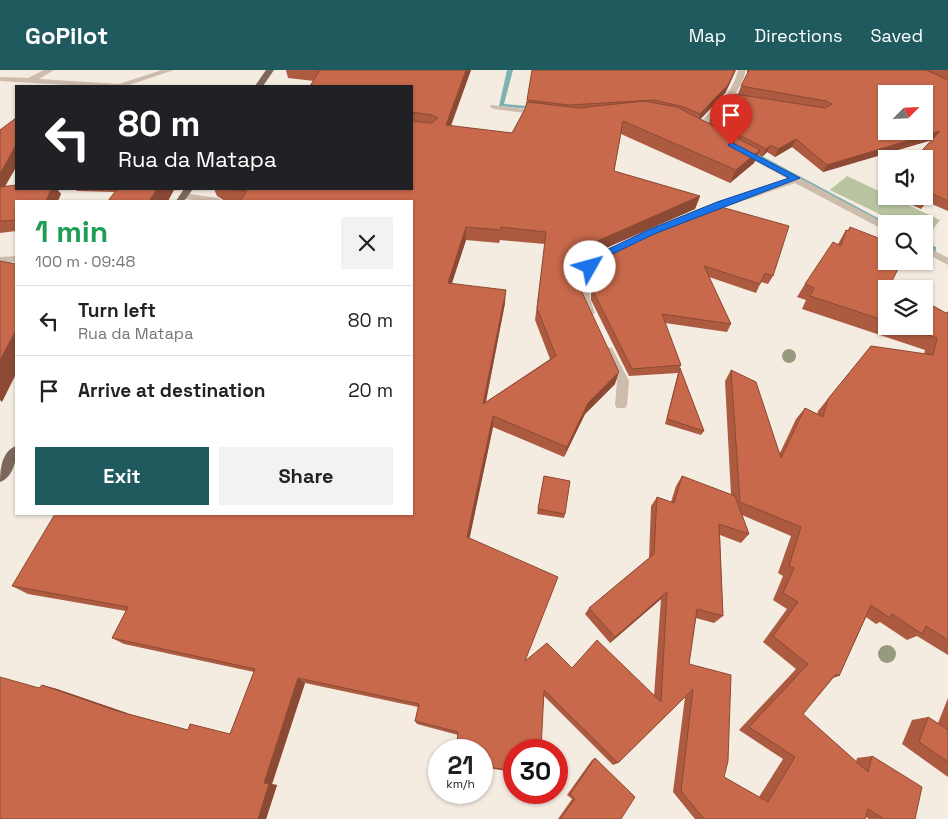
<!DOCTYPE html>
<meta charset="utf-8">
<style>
:root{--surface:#fff;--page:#f2f2f2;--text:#222;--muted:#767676;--line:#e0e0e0;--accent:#1f5a5e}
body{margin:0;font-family:"Space Grotesk",sans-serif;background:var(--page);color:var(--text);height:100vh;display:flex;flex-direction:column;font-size:19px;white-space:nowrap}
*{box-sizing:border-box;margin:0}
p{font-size:16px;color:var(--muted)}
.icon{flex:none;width:28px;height:28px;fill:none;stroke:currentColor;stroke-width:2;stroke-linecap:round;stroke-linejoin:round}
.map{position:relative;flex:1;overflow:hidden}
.drawer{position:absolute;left:15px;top:130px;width:398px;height:315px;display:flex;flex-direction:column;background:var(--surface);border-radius:0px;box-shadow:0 1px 4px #0004}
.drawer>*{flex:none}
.hud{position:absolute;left:15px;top:15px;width:398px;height:105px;border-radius:0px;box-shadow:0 1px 4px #0004;background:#202124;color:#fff;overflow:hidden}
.needle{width:32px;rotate:66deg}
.buttons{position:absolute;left:878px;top:15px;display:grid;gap:10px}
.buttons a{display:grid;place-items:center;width:55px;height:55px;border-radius:0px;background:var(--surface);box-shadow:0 1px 4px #0004;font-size:25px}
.speed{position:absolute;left:428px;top:669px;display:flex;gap:10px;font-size:25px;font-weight:700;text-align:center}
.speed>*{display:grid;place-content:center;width:65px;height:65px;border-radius:50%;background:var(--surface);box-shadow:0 1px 4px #0004;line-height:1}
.speed small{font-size:12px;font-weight:400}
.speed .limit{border:8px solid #d22;background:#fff;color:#111}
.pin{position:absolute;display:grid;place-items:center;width:42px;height:42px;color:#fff;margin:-51px -21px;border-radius:50% 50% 50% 0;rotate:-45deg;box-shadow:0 0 5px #0007}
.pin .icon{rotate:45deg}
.me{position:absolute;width:55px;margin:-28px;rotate:52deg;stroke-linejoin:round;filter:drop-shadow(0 0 4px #0008)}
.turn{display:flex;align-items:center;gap:18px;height:105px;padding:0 20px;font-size:22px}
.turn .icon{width:65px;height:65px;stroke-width:2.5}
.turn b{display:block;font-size:35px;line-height:42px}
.round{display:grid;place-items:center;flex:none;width:52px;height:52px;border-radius:0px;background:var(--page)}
.overview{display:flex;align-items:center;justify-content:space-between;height:85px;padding:0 20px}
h1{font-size:30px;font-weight:600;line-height:38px;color:#1e9e55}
.action{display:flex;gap:10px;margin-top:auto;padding:10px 20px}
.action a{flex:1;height:58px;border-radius:0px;background:var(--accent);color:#fff;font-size:20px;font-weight:600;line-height:58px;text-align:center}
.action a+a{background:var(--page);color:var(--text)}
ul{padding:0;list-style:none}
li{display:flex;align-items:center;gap:15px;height:70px;padding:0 20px;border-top:1px solid var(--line)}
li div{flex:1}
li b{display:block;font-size:19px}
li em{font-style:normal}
header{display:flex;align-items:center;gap:30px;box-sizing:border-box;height:70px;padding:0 25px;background:var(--accent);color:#fff}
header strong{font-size:24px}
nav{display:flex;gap:28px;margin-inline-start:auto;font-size:18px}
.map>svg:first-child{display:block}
.green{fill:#b8c4a0}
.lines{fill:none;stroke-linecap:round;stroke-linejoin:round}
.stream{fill:#7fb0b2;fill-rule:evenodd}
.minor{fill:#cdbbac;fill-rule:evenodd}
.major{fill:#7d675c;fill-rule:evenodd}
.tree{fill:#969b7f}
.wall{fill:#ac5a40;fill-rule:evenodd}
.shaded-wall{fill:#8c4a34}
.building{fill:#c8694b;stroke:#8c4a34;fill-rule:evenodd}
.route{fill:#1a73e8;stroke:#114b97}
</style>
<header>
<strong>GoPilot</strong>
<nav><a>Map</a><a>Directions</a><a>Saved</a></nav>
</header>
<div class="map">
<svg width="948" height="749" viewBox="0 0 948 749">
<rect width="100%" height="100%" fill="#f4ebe1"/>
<polygon class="green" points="847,106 940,150 927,167 924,165 924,154 900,154 830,120"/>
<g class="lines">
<g class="stream">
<polygon points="507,0 513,0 504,34 537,37 539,38 539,40 499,36"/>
<polygon points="745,79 749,79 889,154 886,154 886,156 884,156 745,81"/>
<polygon points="924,172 936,177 936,181 932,181 924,177"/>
</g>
<g class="minor">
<polygon points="44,0 54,0 39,9 119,14 162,0 174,0 126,16 85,16 0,11 0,7 28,8"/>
<path d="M738 0H746C740 26 719 42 702 60H696V56C713 39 733 24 738 0Z"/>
<polygon points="491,35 540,41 544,43 540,45 494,39 490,37"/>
<polygon points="743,78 886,154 886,161 795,113 705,144 699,144 699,140 788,109 740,83 739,81"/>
<polygon points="183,123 218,128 223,131 200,131 180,128 178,126"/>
<polygon points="924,175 948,188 948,195 924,182"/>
<path d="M617 176 620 177V181C590 197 582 210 595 243L590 247 586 246C569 214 583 186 617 176Z"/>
<polygon points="16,186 16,192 0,193 0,187"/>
<polygon points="608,277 612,278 629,311 627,335 625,338 617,338 615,335 617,311 602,281"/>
</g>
<g class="major">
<polygon points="266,0 274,0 263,16 255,16"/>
<polygon points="184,119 193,119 184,131 176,131"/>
<path d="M16 376C17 388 14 407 0 412 0 399 2 381 16 376Z"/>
</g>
</g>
<g class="tree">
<circle cx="789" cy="286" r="7"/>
<circle cx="887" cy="584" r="9"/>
</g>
<g class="wall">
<path d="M286 0H471L451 56 512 63 525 39 527 30 726 22 700 49 709 53 710 50 738 24 741 16 747 4V0H948V141L927 132 921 139 892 126H924L932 70 823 102 792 77 775 87 767 82 762 87 758 84 754 93 730 113 621 64 614 101 700 126 695 139 592 184 580 202V218L615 314 585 344 564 387 493 357 469 468 525 590 572 598 654 626 661 529 610 573 585 544 589 538 649 488 651 436 657 427 671 432 676 416 682 406 731 425 725 311 731 300 780 383 796 349 805 338 817 344 818 341 871 276 924 284 925 280 802 239 806 230 797 227 805 214 838 174 846 160H848L850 157 886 219V256H924L948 242V585L917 566 907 570 880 552 876 554 866 547 839 606 833 608 803 644 856 692 857 688 872 686 915 749H869L866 747 865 749H695L673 722 685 627 618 693 613 695 544 626 514 680V702L487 698 488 688 481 687V680L458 665 417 654 415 651 418 637 305 613 272 714 277 715 266 749H0L40 618 42 615 57 619 129 644 188 660 230 664 254 602 124 574 112 568 126 541 28 524 12 516 411 444V131H225L217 126 214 119H411V16L314 11 288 8ZM466 170 499 173 500 170 545 174 535 250 550 289 486 332 505 233 452 213ZM742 445 791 466 778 503 783 506 773 530 787 539 763 572 796 599 739 660 783 689 759 727 724 707 689 594 696 548 714 553 723 546 720 465 741 473 749 464Z"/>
<polygon points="16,48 16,97 5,116 16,119 57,119 61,124 16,131 16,161 0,163 0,60"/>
<polygon points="75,119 173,119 174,120 115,122 77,121"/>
<polygon points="657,157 773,206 768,214 761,212 756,223 709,207 731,254 727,262 665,253 681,295 678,303 629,306 591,230 591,207 593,198"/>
<polygon points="680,298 704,361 701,365 665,354 678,303"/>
<polygon points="544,406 565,444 564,448 537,444"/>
<polygon points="948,628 948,707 902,674 912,650 928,647 938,653"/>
<polygon points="595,688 621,749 558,749 572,729 567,725 592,690"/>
</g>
<g class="shaded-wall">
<polygon points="466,0 471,0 446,68 446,55"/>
<polygon points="735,0 736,0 726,22 698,52 700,44"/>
<polygon points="940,61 935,69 823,102 827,95"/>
<polygon points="796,69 792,77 775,87 778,79"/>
<polygon points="16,75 16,97 3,120 0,116 0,104"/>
<polygon points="771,75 767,82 762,87 766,79"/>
<polygon points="760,80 754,93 730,113 736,100"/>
<polygon points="51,119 57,119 61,124 58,131 46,131"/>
<polygon points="157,119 173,119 174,120 168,131 149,131"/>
<polygon points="700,126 695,139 592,184 577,205 580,192 595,172"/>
<polygon points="466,157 466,170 448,225 448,213"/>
<polygon points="506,220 505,233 483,345 483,334"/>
<polygon points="16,260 16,304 2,332 0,330 0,290"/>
<polygon points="619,302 615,314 585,344 564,387 567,377 588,333"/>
<polygon points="493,346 493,357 468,476 467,467"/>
<polygon points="667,522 661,529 610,573 615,567"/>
<polygon points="298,608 305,613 272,714 264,713"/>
<polygon points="42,615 57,619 130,644 117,641"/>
<polygon points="269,714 277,715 266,749 258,749"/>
</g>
<g class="building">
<path d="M320 0H466L446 55 512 63 525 39 527 32 579 38 644 31 677 37 760 80 736 100 623 51 614 101 700 126 595 172 580 192V218L619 302 588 333 567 377 493 346 467 467 558 507 525 591 547 573 572 598 597 570 661 632 667 522 615 567 589 538 654 484 657 427 674 433 682 406 735 426 749 464 719 454 723 546 697 539 689 594 731 605 728 691 724 707 768 732 795 687 749 657 808 594 773 566 798 532 783 523 794 498 789 496 801 457 740 432 731 300 756 312 781 388 805 338 823 347 828 329 871 276 933 285 937 268 901 256H924V231L946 243 948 242V570L926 556 922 564 892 544 890 548 871 535 839 606 836 604 803 644 868 702 872 686 922 717 915 749H884L868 739 865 749H704L681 721 693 619 618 693 544 620 541 680H514V701L488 697 489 686 481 685V680H456L458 662 415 651 419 634 298 608 264 713 269 714 258 749H0V607L39 618 42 615 117 641 188 660 190 654 230 664 255 599 112 568 128 537 12 516 55 444H411V131H240L247 121 228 119H411V51L432 53 438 48 432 45 411 42V16H310ZM466 157 500 160 501 157 546 162 537 238 556 286 483 334 506 220 448 213Z"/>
<polygon points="532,0 735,0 728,15 700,44 684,37 654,30 569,35 527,30"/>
<path d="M749 0H926L948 10V131L933 124 927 131 915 126H924V89H914L940 61 827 95 796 69 778 79 771 75 766 79 710 50 735 24 825 38 832 34 826 31 741 16ZM886 24H924V61H886Z"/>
<polygon points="16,48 16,75 0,104 0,60"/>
<polygon points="16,115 16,119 51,119 46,131 16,131 16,150 0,151 0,117"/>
<polygon points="117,119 157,119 149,131 108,131"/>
<polygon points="714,135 789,156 773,206 765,203 760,214 704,196 731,254 662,244 681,295 632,299 593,221 593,198 604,183 657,157"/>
<polygon points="850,157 886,171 886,191 902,191 890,215 898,219 886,219 886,251 810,226 814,218 805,214 833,172 841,176 846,160 849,161"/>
<polygon points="0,191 16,194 16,260 0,290"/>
<polygon points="680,298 704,361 667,349"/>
<polygon points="544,406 570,411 565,444 538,439"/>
<polygon points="928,647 948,660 948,692 919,672"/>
<polygon points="595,688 635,727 621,749 560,749 575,729 570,724"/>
</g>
<polygon class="route" points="731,72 800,108 654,164 600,190 594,199 587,199 586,197 594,186 648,160 717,132 789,108 729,76 728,75"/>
</svg>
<div class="buttons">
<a><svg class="needle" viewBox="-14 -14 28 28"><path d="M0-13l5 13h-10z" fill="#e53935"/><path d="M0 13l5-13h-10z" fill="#767676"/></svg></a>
<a><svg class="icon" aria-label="sound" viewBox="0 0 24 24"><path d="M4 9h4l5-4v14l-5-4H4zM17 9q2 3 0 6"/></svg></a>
<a><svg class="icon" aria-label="search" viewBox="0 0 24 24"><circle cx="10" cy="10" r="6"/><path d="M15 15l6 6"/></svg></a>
<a><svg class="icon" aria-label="layers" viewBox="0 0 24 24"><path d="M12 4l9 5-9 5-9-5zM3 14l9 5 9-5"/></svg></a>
</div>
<div class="speed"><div>21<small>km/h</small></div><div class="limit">30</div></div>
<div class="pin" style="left:731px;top:75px;background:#d93025"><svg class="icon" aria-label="arrive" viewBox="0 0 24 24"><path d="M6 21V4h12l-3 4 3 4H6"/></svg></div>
<svg class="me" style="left:590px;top:197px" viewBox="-20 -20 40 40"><circle r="19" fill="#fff"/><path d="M0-13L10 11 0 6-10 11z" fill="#1a73e8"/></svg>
<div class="hud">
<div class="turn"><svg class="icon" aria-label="left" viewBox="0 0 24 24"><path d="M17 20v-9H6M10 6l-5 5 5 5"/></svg><div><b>80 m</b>Rua da Matapa</div></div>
</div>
<section class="drawer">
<div class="overview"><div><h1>1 min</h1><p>100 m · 09:48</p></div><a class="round"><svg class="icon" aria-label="close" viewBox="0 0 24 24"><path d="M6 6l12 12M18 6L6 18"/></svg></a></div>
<ul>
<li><svg class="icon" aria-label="left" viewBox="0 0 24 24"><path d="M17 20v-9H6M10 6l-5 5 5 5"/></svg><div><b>Turn left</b><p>Rua da Matapa</p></div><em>80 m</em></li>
<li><svg class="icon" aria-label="arrive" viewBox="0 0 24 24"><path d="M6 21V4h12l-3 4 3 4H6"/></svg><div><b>Arrive at destination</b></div><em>20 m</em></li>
</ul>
<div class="action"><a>Exit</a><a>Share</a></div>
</section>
</div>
